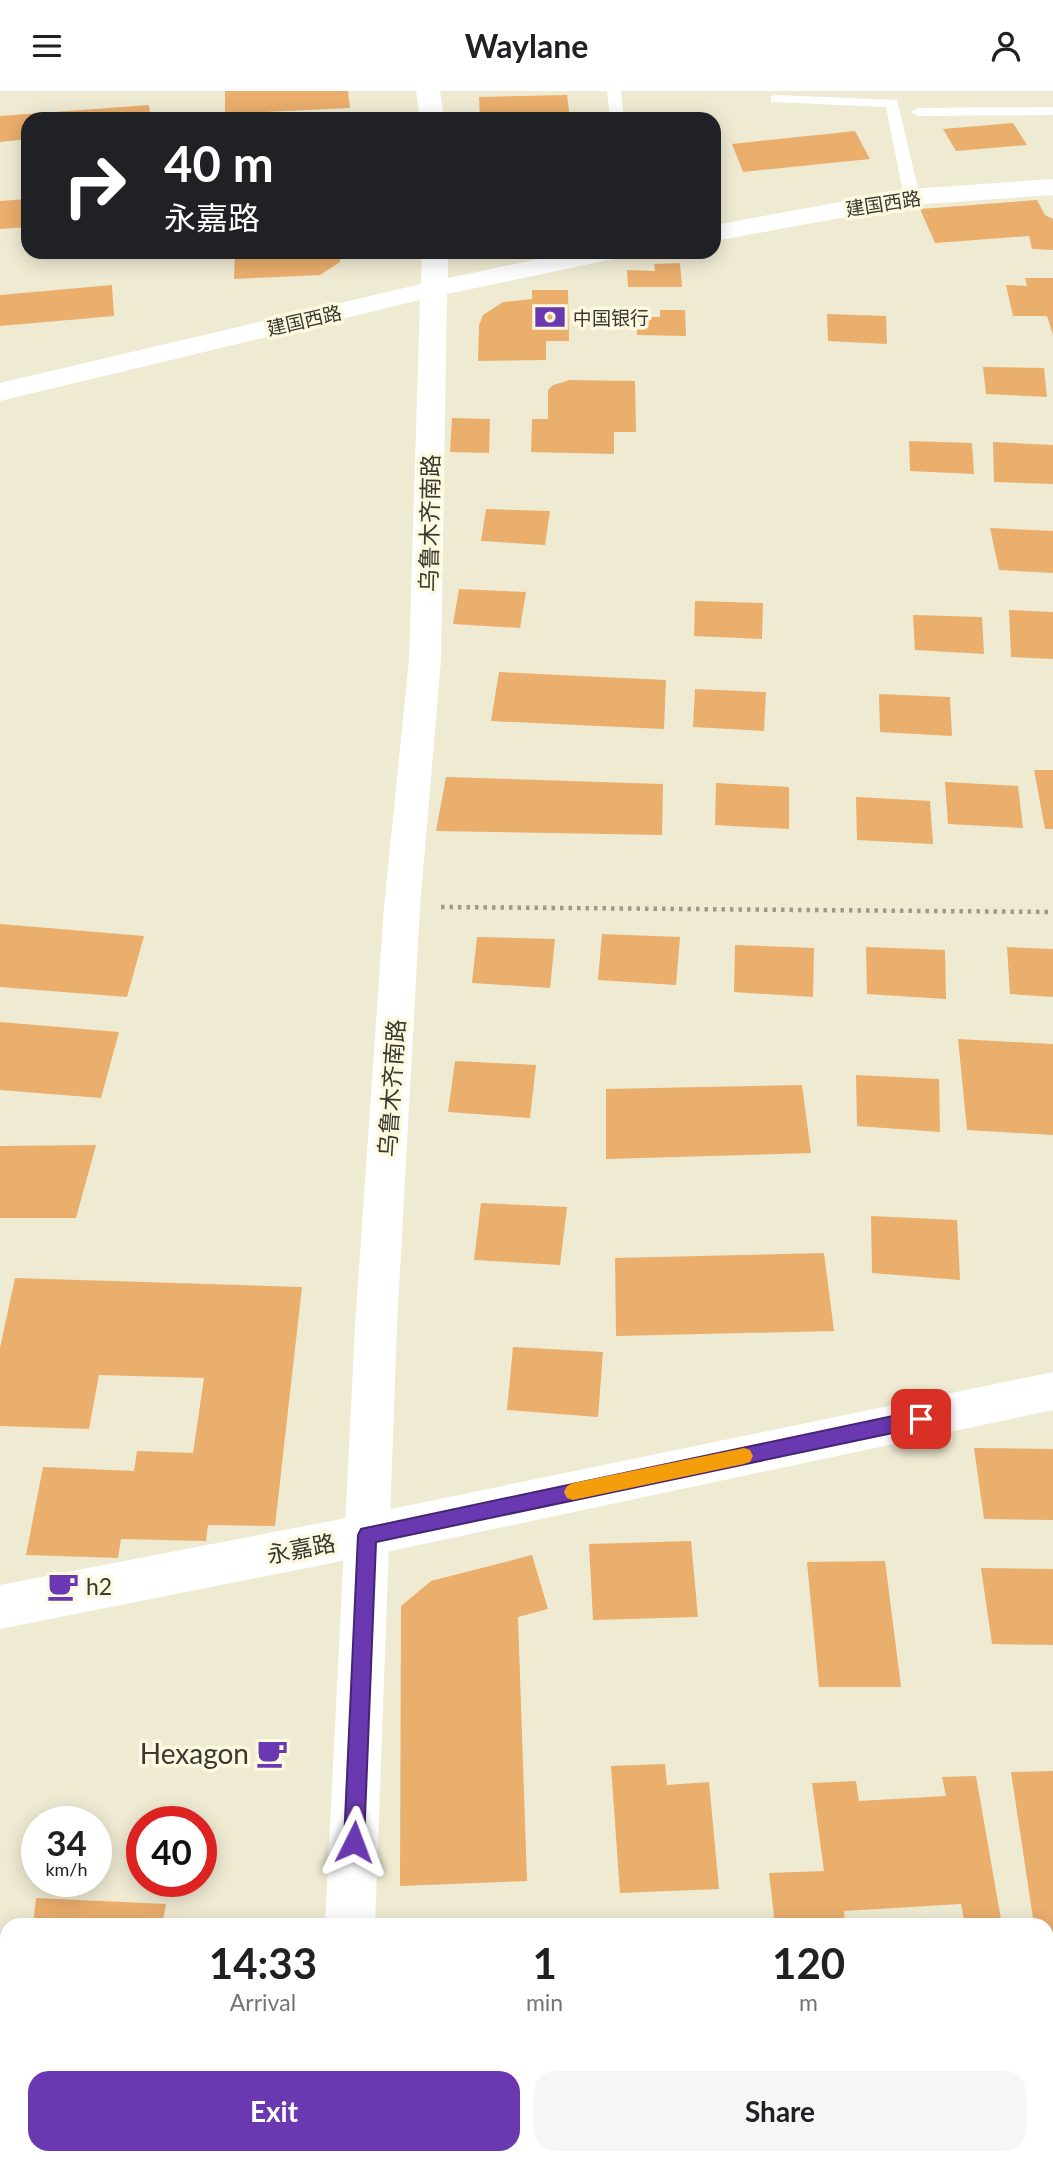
<!DOCTYPE html>
<meta charset="utf-8">
<style>
:root{--surface:#fff;--page:#f6f6f6;--text:#202124;--muted:#757577;--accent:#6a39b1}
body{margin:0;font-family:Lato,"Noto Sans SC",sans-serif;background:var(--page);color:var(--text);height:100vh;display:flex;flex-direction:column;font-size:26px;white-space:nowrap}
*{box-sizing:border-box;margin:0}
p{font-size:23px;color:var(--muted)}
.icon{flex:none;width:38px;height:38px;fill:none;stroke:currentColor;stroke-width:2;stroke-linecap:round;stroke-linejoin:round}
.map{position:relative;flex:1;overflow:hidden}
.panel{position:absolute;left:0px;top:1827px;width:1054px;height:247px;display:flex;flex-direction:column;background:var(--surface);border-radius:21px 21px 0 0;box-shadow:0 4px 18px #0003}
.panel>*{flex:none}
.top-card{position:absolute;left:21px;top:21px;width:700px;height:147px;border-radius:21px;box-shadow:0 4px 18px #0003;background:#202124;color:#fff;overflow:hidden}
.speed{position:absolute;left:21px;top:1715px;display:flex;gap:14px;font-size:35px;font-weight:700;text-align:center}
.speed>*{display:grid;place-content:center;width:91px;height:91px;border-radius:50%;background:var(--surface);box-shadow:0 4px 18px #0003;line-height:1}
.speed small{font-size:18px;font-weight:400}
.speed .limit{border:10px solid #d22;background:#fff;color:#111}
.pin{position:absolute;display:grid;place-items:center;width:60px;height:60px;color:#fff;margin:-30px;border-radius:14px;box-shadow:0 4px 10px #0006}
.me{position:absolute;width:77px;margin:-38px;rotate:3deg;stroke-linejoin:round;filter:drop-shadow(0 0 5px #0008)}
.turn{display:flex;align-items:center;gap:24px;height:147px;padding:0 28px;font-size:32px}
.turn .icon{width:91px;height:91px;stroke-width:2.5}
.turn b{display:block;font-size:49px;line-height:60px}
.eta{display:flex;justify-content:space-evenly;align-items:center;height:119px;text-align:center}
.eta b{font-size:42px;font-weight:700;line-height:49px}
.primary-button{display:flex;gap:14px;margin-top:auto;padding:14px 28px}
.primary-button a{flex:1;height:80px;border-radius:21px;background:var(--accent);color:#fff;font-size:28px;font-weight:700;line-height:80px;text-align:center}
.primary-button a+a{background:var(--page);color:var(--text)}
header{display:flex;justify-content:space-between;align-items:center;height:91px;padding:0 28px;background:var(--surface);font-size:32px;font-weight:700}
.map>svg:first-child{display:block}
.building{fill:#eaae6d}
.lines{fill:none;stroke-linecap:round;stroke-linejoin:round}
.path{stroke:#9d9a88;stroke-width:4.5;stroke-dasharray:3.5 5;stroke-linecap:butt}
.lane{fill:#fff;fill-rule:evenodd}
.street{fill:#fff;fill-rule:evenodd}
.secondary{fill:#fff;fill-rule:evenodd}
.route{fill:#6a39b1;stroke:#452573;stroke-width:2}
.slow{fill:#f59e0b}
.labels{text-anchor:middle;dominant-baseline:central;stroke-width:7;stroke-linejoin:round;paint-order:stroke}
.far-street-label{font-size:19px;fill:#3a382f;stroke:#fcf9e0}
.far-poi-label{font-size:19px;fill:#3a382f;stroke:#fcf9e0;text-anchor:start}
.street-label{font-size:23px;fill:#3a382f;stroke:#fcf9e0}
.poi-label{font-size:23px;fill:#3a382f;stroke:#fcf9e0;text-anchor:start}
.near-poi-label{font-size:28px;fill:#3a382f;stroke:#fcf9e0;text-anchor:end}
</style>
<header><svg class="icon" aria-label="menu" viewBox="0 0 24 24"><path d="M4 6h16M4 12h16M4 18h16"/></svg>Waylane<svg class="icon" aria-label="person" viewBox="0 0 24 24"><circle cx="12" cy="8" r="4"/><path d="M4 21q1-7 8-7t8 7"/></svg></header>
<div class="map">
<svg width="1053" height="2073" viewBox="0 0 1053 2073">
<rect width="100%" height="100%" fill="#efebd3"/>
<g class="building">
<polygon points="225,0 348,0 350,17 225,23"/>
<polygon points="567,4 570,28 480,28 479,6"/>
<polygon points="149,14 151,28 28,28 28,48 0,51 0,25"/>
<polygon points="1013,32 1027,54 956,60 943,38"/>
<polygon points="855,40 870,68 743,81 732,53"/>
<polygon points="28,108 28,136 0,138 0,110"/>
<polygon points="1037,109 1045,124 1053,128 1053,159 1032,158 1029,145 935,152 920,118"/>
<polygon points="235,161 340,161 340,171 320,184 234,188"/>
<polygon points="680,172 682,196 628,196 627,179 655,180 654,173"/>
<polygon points="1025,187 1053,187 1053,244 1047,225 1013,225 1006,194 1027,195"/>
<polygon points="112,194 114,225 0,235 0,204"/>
<polygon points="532,199 568,199 569,250 546,250 546,269 478,270 479,234 483,224 503,211 532,208"/>
<polygon points="660,219 685,219 686,245 637,244 636,226 660,226"/>
<polygon points="827,223 886,225 887,253 828,250"/>
<polygon points="983,276 1044,277 1047,306 986,303"/>
<polygon points="570,289 635,290 636,341 614,341 614,363 531,361 532,328 548,328 548,299 553,294"/>
<polygon points="452,327 490,328 489,362 450,361"/>
<polygon points="909,350 972,352 974,383 910,380"/>
<polygon points="993,351 1053,354 1053,393 994,391"/>
<polygon points="486,418 550,420 545,454 481,450"/>
<polygon points="990,437 1053,440 1053,482 999,479"/>
<polygon points="459,498 526,501 520,537 453,533"/>
<polygon points="695,510 763,512 762,548 694,545"/>
<polygon points="1009,519 1053,521 1053,568 1011,566"/>
<polygon points="913,524 982,526 984,563 915,559"/>
<polygon points="499,581 666,589 664,638 491,630"/>
<polygon points="695,598 766,601 764,640 693,636"/>
<polygon points="879,603 950,606 952,645 880,641"/>
<polygon points="1034,679 1053,679 1053,738 1045,738"/>
<polygon points="446,686 663,693 662,744 436,740"/>
<polygon points="945,691 1018,695 1023,737 948,733"/>
<polygon points="716,692 789,696 789,738 715,734"/>
<polygon points="856,706 930,710 933,753 857,749"/>
<polygon points="0,833 144,845 127,906 0,896"/>
<polygon points="602,843 680,846 676,894 598,889"/>
<polygon points="477,846 555,848 550,897 472,892"/>
<polygon points="735,854 814,857 813,906 734,901"/>
<polygon points="866,856 945,859 946,908 867,903"/>
<polygon points="1007,856 1053,858 1053,906 1010,903"/>
<polygon points="0,931 119,941 101,1007 0,999"/>
<polygon points="958,948 1053,953 1053,1044 967,1039"/>
<polygon points="455,970 536,974 530,1027 448,1021"/>
<polygon points="856,984 939,988 940,1041 857,1035"/>
<polygon points="802,994 811,1062 606,1068 606,998"/>
<polygon points="96,1054 76,1127 0,1127 0,1055"/>
<polygon points="481,1112 567,1116 560,1174 474,1169"/>
<polygon points="871,1125 957,1129 960,1189 872,1182"/>
<polygon points="824,1162 834,1240 616,1245 615,1167"/>
<polygon points="15,1187 302,1196 275,1435 208,1434 206,1450 121,1448 118,1467 26,1464 43,1376 134,1380 137,1360 193,1362 204,1287 99,1284 89,1338 0,1335 0,1257"/>
<polygon points="513,1256 603,1261 598,1326 507,1319"/>
<polygon points="974,1357 1053,1358 1053,1429 984,1428"/>
<polygon points="691,1450 698,1526 593,1529 589,1453"/>
<polygon points="532,1464 548,1518 518,1526 527,1790 400,1795 401,1515 431,1490"/>
<polygon points="885,1470 901,1596 819,1596 807,1471"/>
<polygon points="981,1477 1053,1478 1053,1554 992,1553"/>
<polygon points="665,1673 667,1694 709,1691 719,1798 620,1802 611,1675"/>
<polygon points="1053,1680 1053,1947 1051,1947 1046,1915 1046,1834 1034,1834 1011,1681"/>
<polygon points="976,1685 1002,1834 965,1834 961,1813 844,1820 845,1834 775,1834 769,1782 824,1780 812,1692 856,1690 859,1710 946,1705 942,1686"/>
<polygon points="36,1807 166,1813 162,1834 33,1834"/>
<polygon points="0,1991 7,1991 7,2067 82,2067 81,2073 0,2073"/>
<polygon points="118,2067 252,2067 251,2073 117,2073"/>
<polygon points="663,2067 1029,2067 1030,2073 664,2073"/>
</g>
<g class="lines">
<polyline class="path" points="441,816 1053,821"/>
<g class="lane">
<polygon points="607,0 621,0 624,28 610,28"/>
<polygon points="776,4 897,9 920,106 917,109 907,109 904,106 886,16 771,11 771,5"/>
<polygon points="1053,16 1053,24 918,25 911,21 918,17"/>
</g>
<polygon class="street" points="1053,1281 1053,1319 367,1465 0,1538 0,1494 367,1423"/>
<g class="secondary">
<polygon points="416,0 440,0 444,28 420,28"/>
<polygon points="1053,88 1053,104 912,114 714,150 714,134 912,98"/>
<polygon points="422,161 448,161 448,187 572,161 622,161 618,167 609,169 447,203 441,569 420,816 397,1235 375,1834 325,1834 355,1235 384,816 409,569 420,209 0,310 0,292 421,193"/>
<polygon points="314,2067 366,2067 367,2073 313,2073"/>
</g>
</g>
<polygon class="route" points="921,1319 927,1322 930,1328 927,1333 921,1336 376,1451 364,1751 361,1758 354,1761 347,1758 344,1751 358,1444 361,1438"/>
<polygon class="slow" points="744,1357 750,1359 753,1365 750,1371 744,1373 573,1409 567,1407 564,1401 567,1395 573,1392"/>
<defs>
<symbol id="bank-bare" viewBox="-9 -9 18 18"><path d="M-6-4H6V4H-6ZM0-2.3a2.3 2.3 0 1 0 0 4.6a2.3 2.3 0 1 0 0-4.6Z" fill="#6a39b1" stroke="#fcf9e0" stroke-width="2.5" paint-order="stroke"/></symbol>
<symbol id="cafe-bare" viewBox="-9 -9 18 18"><path d="M-5.5-4.5H6V0H3Q3 3.5 0 3.5H-2.5Q-5.5 3.5-5.5 0ZM3-3.2v2h1.7v-2ZM-6 4.5H4V6H-6Z" fill="#6a39b1" stroke="#fcf9e0" stroke-width="2.5" paint-order="stroke"/></symbol>
</defs>
<g fill-rule="evenodd">
<use href="#bank-bare" x="528" y="204" width="44" height="44"/>
<use href="#cafe-bare" x="41" y="1473" width="44" height="44"/>
<use href="#cafe-bare" x="250" y="1640" width="44" height="44"/>
</g>
<g class="labels">
<g class="far-street-label">
<text transform="translate(883 112) rotate(-9)">建国西路</text>
<text transform="translate(304 229) rotate(-13)">建国西路</text>
</g>
<g class="far-poi-label">
<text x="573" y="226">中国银行</text>
</g>
<g class="street-label">
<text transform="translate(429 432) rotate(-89)">乌鲁木齐南路</text>
<text transform="translate(391 997) rotate(-86)">乌鲁木齐南路</text>
<text transform="translate(301 1457) rotate(-11)">永嘉路</text>
</g>
<g class="poi-label">
<text x="86" y="1495">h2</text>
</g>
<g class="near-poi-label">
<text x="249" y="1662">Hexagon</text>
</g>
</g>
</svg>
<div class="speed"><div>34<small>km/h</small></div><div class="limit">40</div></div>
<div class="pin" style="left:921px;top:1328px;background:#d93025"><svg class="icon" aria-label="arrive" viewBox="0 0 24 24"><path d="M6 21V4h12l-3 4 3 4H6"/></svg></div>
<svg class="me" style="left:354px;top:1751px" viewBox="-20 -20 40 40"><path d="M0-17L14 15 0 8-14 15z" fill="#6a39b1" stroke="#fff" stroke-width="4"/></svg>
<div class="top-card">
<div class="turn"><svg class="icon" aria-label="right" viewBox="0 0 24 24"><path d="M7 20v-9h11M14 6l5 5-5 5"/></svg><div><b>40 m</b>永嘉路</div></div>
</div>
<section class="panel">
<div class="eta">
<div><b>14:33</b><p>Arrival</p></div>
<div><b>1</b><p>min</p></div>
<div><b>120</b><p>m</p></div>
</div>
<div class="primary-button"><a>Exit</a><a>Share</a></div>
</section>
</div>
